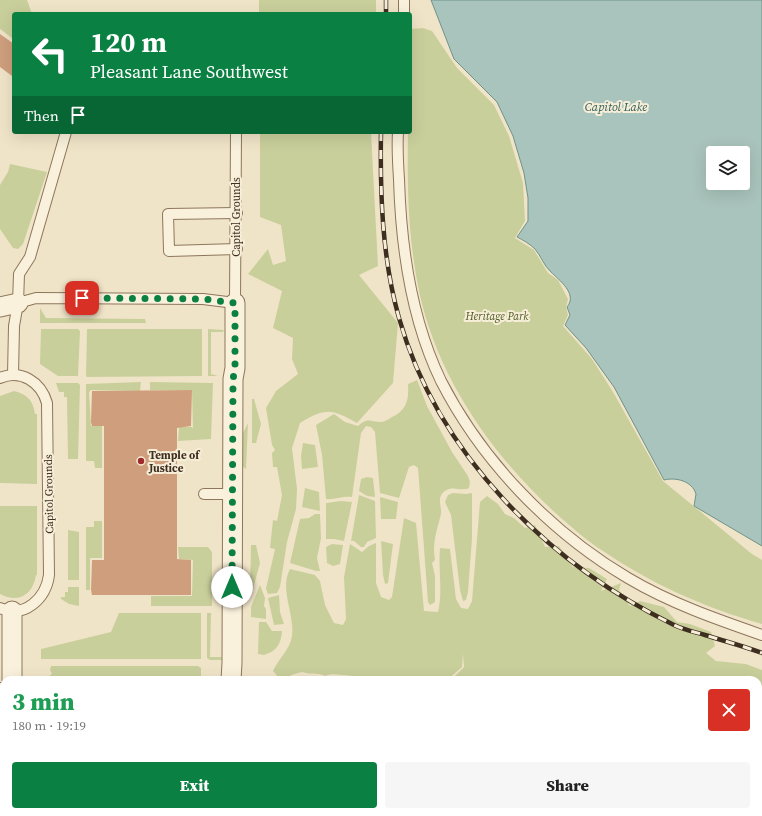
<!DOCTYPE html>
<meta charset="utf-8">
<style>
:root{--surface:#fff;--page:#f6f6f6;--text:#222;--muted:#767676;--accent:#0b8043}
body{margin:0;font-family:"Source Serif 4",serif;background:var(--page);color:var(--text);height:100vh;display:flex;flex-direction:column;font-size:15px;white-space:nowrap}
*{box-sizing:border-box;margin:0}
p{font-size:13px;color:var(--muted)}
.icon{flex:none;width:22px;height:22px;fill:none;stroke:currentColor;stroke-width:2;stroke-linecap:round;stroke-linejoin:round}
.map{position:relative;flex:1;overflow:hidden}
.drawer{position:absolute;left:0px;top:676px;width:762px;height:140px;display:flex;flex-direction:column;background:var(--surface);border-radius:12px 12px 0 0;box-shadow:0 4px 16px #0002}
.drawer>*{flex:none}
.hud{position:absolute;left:12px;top:12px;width:400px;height:122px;border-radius:4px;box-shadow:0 4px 16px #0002;background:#0b8043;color:#fff;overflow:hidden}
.fabs{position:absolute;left:706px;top:146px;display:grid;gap:8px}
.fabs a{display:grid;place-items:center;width:44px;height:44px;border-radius:4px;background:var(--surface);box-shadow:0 4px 16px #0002;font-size:20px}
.pin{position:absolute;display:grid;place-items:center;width:34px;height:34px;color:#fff;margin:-17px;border-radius:8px;box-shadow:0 2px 6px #0006}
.me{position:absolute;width:44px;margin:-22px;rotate:0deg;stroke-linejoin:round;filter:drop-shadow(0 0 3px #0008)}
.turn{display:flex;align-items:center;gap:14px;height:84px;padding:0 12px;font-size:18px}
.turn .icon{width:52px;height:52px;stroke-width:2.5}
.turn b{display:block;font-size:28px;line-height:34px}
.then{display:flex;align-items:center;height:38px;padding:0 12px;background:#0003;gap:8px;font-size:15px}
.round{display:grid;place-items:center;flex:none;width:42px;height:42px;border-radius:4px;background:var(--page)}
.headline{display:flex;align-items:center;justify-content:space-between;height:68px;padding:0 12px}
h1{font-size:24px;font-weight:800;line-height:30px;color:#1e9e55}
.button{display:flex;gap:8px;margin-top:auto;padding:8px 12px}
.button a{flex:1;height:46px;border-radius:4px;background:var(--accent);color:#fff;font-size:16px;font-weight:800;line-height:46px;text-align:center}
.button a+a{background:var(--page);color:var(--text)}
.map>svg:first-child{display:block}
.green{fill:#c9cf9b}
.water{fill:#a9c4bc;stroke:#6f938a;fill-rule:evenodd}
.building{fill:#cf9f7d}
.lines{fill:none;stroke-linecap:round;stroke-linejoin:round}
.lane-casing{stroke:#8d765c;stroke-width:12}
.street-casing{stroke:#8d765c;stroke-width:21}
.secondary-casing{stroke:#6f573f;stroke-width:24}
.lane{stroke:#faf1dc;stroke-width:10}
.street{stroke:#faf1dc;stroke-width:19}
.secondary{stroke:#faf1dc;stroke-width:22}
.rail-casing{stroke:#3d2e20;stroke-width:4.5}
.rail{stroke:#f7eed8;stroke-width:3;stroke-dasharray:9;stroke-linecap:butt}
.route{stroke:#0b8043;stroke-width:7;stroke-dasharray:0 12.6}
.poi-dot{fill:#9e2a2b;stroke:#f7eed8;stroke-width:1.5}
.labels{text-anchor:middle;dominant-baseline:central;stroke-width:4;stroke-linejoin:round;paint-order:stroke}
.street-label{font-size:11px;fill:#3d2e20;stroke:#f7eed8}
.park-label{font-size:11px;font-style:italic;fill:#4d5a26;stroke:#f7eed8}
.poi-label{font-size:11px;font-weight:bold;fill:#3d2e20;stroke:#f7eed8;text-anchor:start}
.water-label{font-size:12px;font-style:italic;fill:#2f5d5a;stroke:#f7eed8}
</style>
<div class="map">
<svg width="762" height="816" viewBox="0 0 762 816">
<rect width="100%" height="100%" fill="#f0e4c8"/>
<g class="green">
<polygon points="0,0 27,0 32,14 14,14 14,36 12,38 0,29"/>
<rect x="259" y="0" width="117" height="14"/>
<path d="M423 28 432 31 457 68 494 105 509 136 523 183 525 221 515 238 534 250 548 273 558 280 568 299 566 307 568 315 563 326 592 359 613 392 663 481 752 554 762 560V624C706 608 651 584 603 551 588 542 574 529 561 518 494 458 438 380 419 291 408 238 407 186 408 132H410L411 29Z"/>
<path d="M260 132H371L378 266 359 275 398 323 393 383 357 423C332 409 326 407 300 423L292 448 297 489 296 509 287 542 280 587 277 593 268 594 266 589 275 549 270 548 273 520 277 521 282 495 277 467H273L272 453 275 450 272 445 266 408 276 391 298 374 292 359 293 338 273 328 282 291 248 274 268 249 273 265 286 261 281 225 260 217Z"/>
<polygon points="10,164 47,172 23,244 18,249 13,248 0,229 0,185 8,172"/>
<polygon points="40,308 46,318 145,319 146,323 40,323"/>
<polygon points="41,329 78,329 80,331 78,376 58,376 40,364"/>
<polygon points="87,329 202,329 202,376 87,377 86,376"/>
<polygon points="208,329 224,330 223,332 211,332 211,374 218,376 208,376"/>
<path d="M417 380 427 406 452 452 468 476 470 482 469 488C461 492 453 485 445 491 436 497 442 506 441 514 437 530 432 543 435 560L432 563 435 576V602L430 605 428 602 418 468 414 465 409 467 399 498 380 493 375 432 371 427 366 426 361 433 352 497C342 496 335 500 326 499L322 455 316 425 334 414 345 422 358 426C369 417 369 422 381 422 384 422 389 419 392 417 407 410 409 399 408 384Z"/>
<polygon points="141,382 140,391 91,390 89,392 91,426 102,426 102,468 95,468 94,461 86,461 86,384"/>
<polygon points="150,382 213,383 211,439 178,441 179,427 192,427 193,429 192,390 150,390"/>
<polygon points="56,383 78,383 80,385 78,459 68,459 67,397 64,397 64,392 59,392"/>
<path d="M14 391C27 394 33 400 35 414H37V484L0 483V396Z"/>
<polygon points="252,399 254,399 261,424 256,443 252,443"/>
<polygon points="248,423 246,469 242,466 242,435"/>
<polygon points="303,443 315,445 318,467 302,469 301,456"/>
<polygon points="367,477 373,478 375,497 367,496 359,491 361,479"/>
<polygon points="305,488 319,492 320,511 302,507"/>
<polygon points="453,493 466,494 472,493 472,539 468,592 466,600 463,601 460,590 451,515 445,502 448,495"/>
<polygon points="359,495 375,501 376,538 367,542 364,547 361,547 354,541 351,541"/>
<path d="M487 496 498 504 505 514 514 518 525 528 535 525 545 547 559 546 573 567 589 568 607 579 601 591 621 583 619 590 630 606 640 601 664 607 677 622 690 624 711 632 715 646 706 653 716 661 746 664 762 670V816H687L686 812H758V680H451L464 667 463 654 462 667 447 680H402L401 678C383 678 362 677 344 675 336 675 333 673 325 676 317 672 310 675 302 672L291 675 288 680H281L273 671C278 659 290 650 292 636 295 615 279 589 290 569L315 575 320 581 325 605 334 623 343 625 346 619 344 577 350 544 362 552 369 546 376 543V583L381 597 389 600 392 597 404 518 416 523 424 611 438 612C443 591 438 570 440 548L450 549 456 599 461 608 468 609 472 601 480 502Z"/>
<polygon points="380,497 398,502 396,519 381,519"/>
<polygon points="341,501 352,502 344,541 334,539 326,539 326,503"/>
<path d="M0 506H37V575H36C33 595 18 604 0 594Z"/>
<polygon points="315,514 320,514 321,538 317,558 320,571 316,571 290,563 300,519 309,518"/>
<polygon points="94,521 102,521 102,558 90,558 90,590 86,590 86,527 94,527"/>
<polygon points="68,530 79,532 79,580 68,580"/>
<polygon points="381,541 393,544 388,583 385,584 383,575"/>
<polygon points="332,544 343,545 340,564 333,566 327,563 326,547"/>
<polygon points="251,545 256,545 260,563 253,589 250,589"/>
<polygon points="178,547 208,547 212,552 212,606 151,606 151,596 192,596 193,560 179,559"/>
<polygon points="260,585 265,598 264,606 266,609 266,619 251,617 251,607"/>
<polygon points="68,587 79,587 79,606 69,604 61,599 61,597 65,597 65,592 68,592"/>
<polygon points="279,595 280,612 284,624 274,625 268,598"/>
<polygon points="119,613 201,613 201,659 41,659 41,649 111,632"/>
<polygon points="207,613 211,613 210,657 223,657 223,660 210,660 207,658"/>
<path d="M259 622H266L272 631H282C281 644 277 651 264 655L258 654Z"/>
<polygon points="51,666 198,666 201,668 201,677 48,677 52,674 50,670"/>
<polygon points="143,812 187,812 183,816 143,816"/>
<polygon points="192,812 238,812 237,816 187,816"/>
<polygon points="246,812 304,812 305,816 243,816"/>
<polygon points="354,812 417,812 419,816 352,816"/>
</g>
<path class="water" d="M431 0H762V546L694 506 696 494C692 481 676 477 664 480L614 387 586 348 565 325 570 315 567 307C578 294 559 280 551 272 544 266 541 256 535 249 530 244 523 240 517 237L528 221V198L524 173 513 136 497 102 454 59ZM713 153H743V183H713Z"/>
<g class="building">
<polygon points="0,34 14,44 14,74 12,76 0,67"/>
<polygon points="192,390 191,426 177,428 177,559 191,560 191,595 92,595 91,590 92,560 104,560 104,426 92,426 91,422 92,391"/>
<rect x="256" y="678" width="23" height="2"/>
<rect x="473" y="812" width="170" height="4"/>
</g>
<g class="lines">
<defs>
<g id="lane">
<polyline points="404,14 404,0"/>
<path d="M398 132C397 148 398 164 399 179 401 248 411 319 441 381 482 461 550 532 628 578 670 603 716 619 762 635"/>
<polyline points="237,213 168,214 169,251 237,249"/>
<polyline points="18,303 36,298 203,299 235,303 236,132"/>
<polyline points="13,375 14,326 18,303 19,274 30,257 66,132"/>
<path d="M0 378C21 369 41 382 47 403L49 575C46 598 25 619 0 608"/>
<polyline points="204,494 232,494"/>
<polyline points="0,688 4,688"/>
</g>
<g id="street">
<polyline points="0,307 18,303"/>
<polyline points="12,611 12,680"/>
<polyline points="231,680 232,663 233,379 235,368 235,303"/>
<polyline points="0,739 4,738"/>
<polyline points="0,812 14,814 25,812"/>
<polyline points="39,812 42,816"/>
</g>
<polyline id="secondary" points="434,812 434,816"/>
</defs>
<use href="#lane" class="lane-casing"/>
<use href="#street" class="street-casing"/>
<use href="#secondary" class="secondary-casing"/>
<use href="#lane" class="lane"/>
<use href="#street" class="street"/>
<use href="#secondary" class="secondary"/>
<defs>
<g id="rail">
<polyline points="386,0 386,14"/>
<path d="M381 132C380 194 382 258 399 318 438 455 549 564 674 625 684 630 695 632 705 635 724 641 743 646 762 653"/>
</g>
</defs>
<use href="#rail" class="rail-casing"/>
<use href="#rail" class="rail"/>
</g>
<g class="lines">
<polyline class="route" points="82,298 203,299 235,303 235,368 233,379 232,587"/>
</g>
<circle class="poi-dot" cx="141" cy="461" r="4"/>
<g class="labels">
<g class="street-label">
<text transform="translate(236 217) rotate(-90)">Capitol Grounds</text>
<text transform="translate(49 494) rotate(-91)">Capitol Grounds</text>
</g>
<g class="park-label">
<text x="497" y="316">Heritage Park</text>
</g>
<g class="poi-label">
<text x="149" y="455">Temple of<tspan x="149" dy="13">Justice</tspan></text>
</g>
<g class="water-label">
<text x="616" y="107">Capitol Lake</text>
</g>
</g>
</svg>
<div class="fabs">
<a><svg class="icon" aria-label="layers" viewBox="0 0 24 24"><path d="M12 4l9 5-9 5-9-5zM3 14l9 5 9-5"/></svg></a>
</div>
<div class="pin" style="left:82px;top:298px;background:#d93025"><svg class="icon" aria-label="arrive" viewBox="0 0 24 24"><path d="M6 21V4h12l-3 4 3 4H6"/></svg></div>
<svg class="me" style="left:232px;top:587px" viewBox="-20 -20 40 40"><circle r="19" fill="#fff"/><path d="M0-13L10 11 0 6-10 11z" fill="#0b8043"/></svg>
<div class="hud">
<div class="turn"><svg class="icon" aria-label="left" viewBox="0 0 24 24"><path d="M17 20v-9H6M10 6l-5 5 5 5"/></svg><div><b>120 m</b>Pleasant Lane Southwest</div></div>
<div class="then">Then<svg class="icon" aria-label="arrive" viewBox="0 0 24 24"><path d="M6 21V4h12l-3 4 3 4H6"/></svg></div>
</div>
<section class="drawer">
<div class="headline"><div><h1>3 min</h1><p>180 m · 19:19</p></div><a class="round" style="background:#d93025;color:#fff"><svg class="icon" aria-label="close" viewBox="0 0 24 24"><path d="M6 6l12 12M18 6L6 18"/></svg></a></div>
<div class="button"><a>Exit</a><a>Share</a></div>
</section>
</div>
